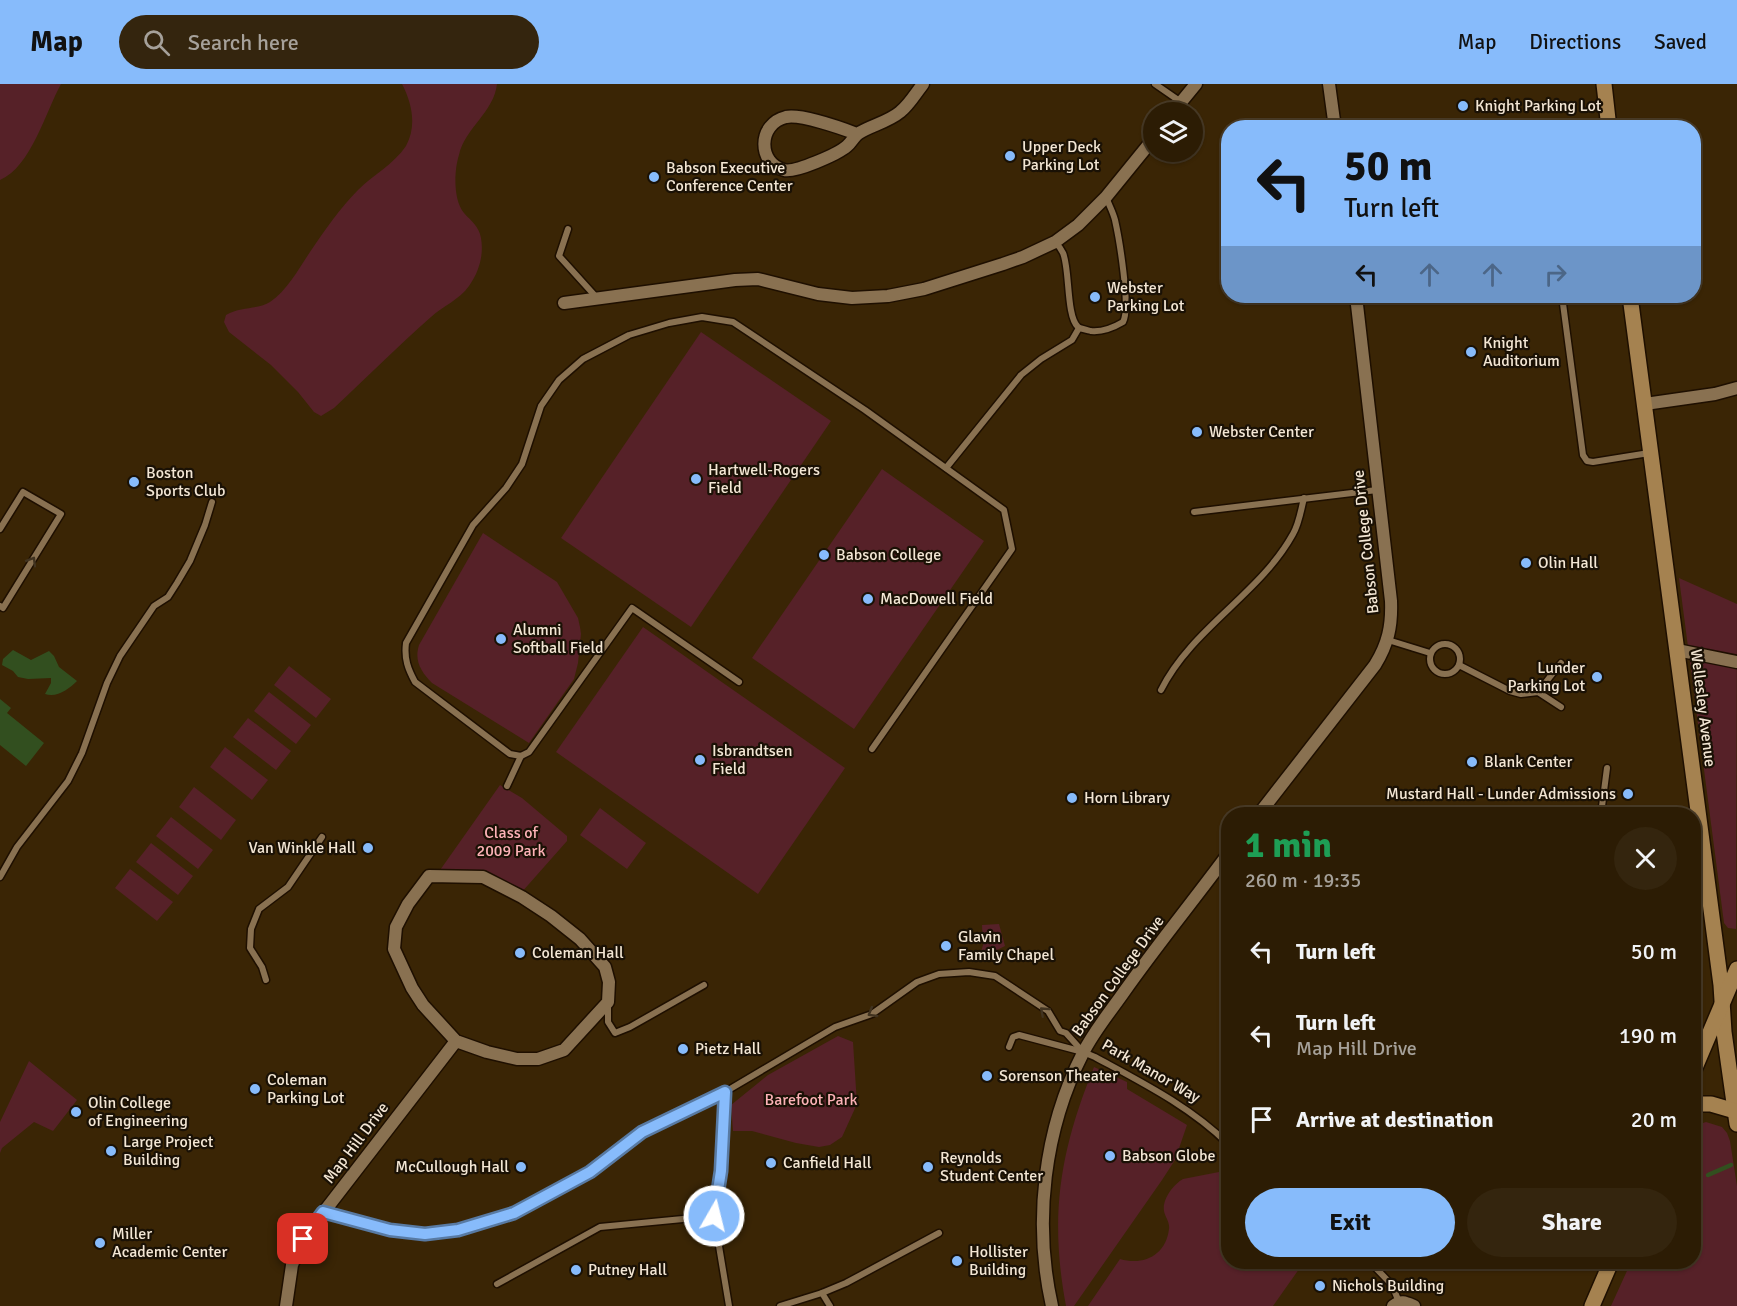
<!DOCTYPE html>
<meta charset="utf-8">
<style>
:root{--surface:#2c1c04;--page:#34250e;--text:#f1f3f6;--muted:#a6a19a;--line:#483a26;--accent:#87bbfb}
body{margin:0;font-family:Signika,sans-serif;background:var(--page);color:var(--text);height:100vh;display:flex;flex-direction:column;font-size:22px;white-space:nowrap}
*{box-sizing:border-box;margin:0}
p{font-size:20px;color:var(--muted)}
.icon{flex:none;width:33px;height:33px;fill:none;stroke:currentColor;stroke-width:2;stroke-linecap:round;stroke-linejoin:round}
.map{position:relative;flex:1;overflow:hidden}
.side{position:absolute;left:1221px;top:723px;width:480px;height:462px;display:flex;flex-direction:column;background:var(--surface);border-radius:24px;box-shadow:0 2px 4px #0004,0 0 0 2px var(--line)}
.side>*{flex:none}
.guide{position:absolute;left:1221px;top:36px;width:480px;height:183px;border-radius:24px;box-shadow:0 2px 4px #0004,0 0 0 2px var(--line);background:#87bbfb;color:#111;overflow:hidden}
.tools{position:absolute;left:1143px;top:18px;display:grid;gap:12px}
.tools a{display:grid;place-items:center;width:60px;height:60px;border-radius:50%;background:var(--surface);box-shadow:0 2px 4px #0004,0 0 0 2px var(--line);font-size:30px}
.pin{position:absolute;display:grid;place-items:center;width:51px;height:51px;color:#fff;margin:-26px;border-radius:12px;box-shadow:0 3px 9px #0006}
.me{position:absolute;width:66px;margin:-33px;rotate:8deg;stroke-linejoin:round;filter:drop-shadow(0 0 4px #0008)}
.turn{display:flex;align-items:center;gap:21px;height:126px;padding:0 24px;font-size:27px}
.turn .icon{width:78px;height:78px;stroke-width:2.5}
.turn b{display:block;font-size:42px;line-height:51px}
.lanes{display:flex;align-items:center;height:57px;padding:0 24px;background:#0003;justify-content:center;gap:30px;direction:ltr}
.lanes .off{opacity:.35}
.round{display:grid;place-items:center;flex:none;width:63px;height:63px;border-radius:32px;background:var(--page)}
.head{display:flex;align-items:center;justify-content:space-between;height:102px;padding:0 24px}
h1{font-size:36px;font-weight:700;line-height:45px;color:#1e9e55}
.cta{display:flex;gap:12px;margin-top:auto;padding:12px 24px}
.cta a{flex:1;height:69px;border-radius:36px;background:var(--accent);color:#111;font-size:24px;font-weight:700;line-height:69px;text-align:center}
.cta a+a{background:var(--page);color:var(--text)}
ul{padding:0;list-style:none}
li{display:flex;align-items:center;gap:18px;height:84px;padding:0 24px}
li div{flex:1}
li b{display:block;font-size:22px}
li em{font-style:normal}
header{display:flex;align-items:center;gap:36px;box-sizing:border-box;height:84px;padding:0 30px;background:var(--accent);color:#111}
header strong{font-size:28px}
nav{display:flex;gap:33px;margin-inline-start:auto;font-size:21px}
.search{width:420px;height:54px;background:var(--page);display:flex;align-items:center;gap:15px;box-sizing:border-box;padding:0 21px;border-radius:33px;color:var(--muted);font-size:22px}
.map>svg:first-child{display:block}
.green{fill:#562128}
.water{fill:#324f1f}
.lines{fill:none;stroke-linecap:round;stroke-linejoin:round}
.stream{stroke:#324f1f;stroke-width:4.5}
.lane-casing{stroke:#1e0f00;stroke-width:9}
.street-casing{stroke:#1e0f00;stroke-width:15}
.secondary-casing{stroke:#1e0f00;stroke-width:18}
.lane{stroke:#897151;stroke-width:6}
.street{stroke:#897151;stroke-width:12}
.secondary{stroke:#a58250;stroke-width:15}
.oneway{stroke:#413320}
.route-casing{stroke:#587aa3;stroke-width:15}
.route{stroke:#87bbfb;stroke-width:10}
.poi-dot{fill:#87bbfb;stroke:#1a1105;stroke-width:2}
.labels{text-anchor:middle;dominant-baseline:central;stroke-width:4.5;stroke-linejoin:round;paint-order:stroke}
.poi-label{font-size:16px;fill:#f3e6d4;stroke:#1a1105;text-anchor:start}
.street-label{font-size:16px;fill:#f3e6d4;stroke:#1a1105}
.park-label{font-size:16px;fill:#fdb2b7;stroke:#1a1105}
</style>
<header>
<strong>Map</strong>
<div class="search"><svg class="icon" aria-label="search" viewBox="0 0 24 24"><circle cx="10" cy="10" r="6"/><path d="M15 15l6 6"/></svg>Search here</div>
<nav><a>Map</a><a>Directions</a><a>Saved</a></nav>
</header>
<div class="map">
<svg width="1737" height="1222" viewBox="0 0 1737 1222">
<rect width="100%" height="100%" fill="#3a2505"/>
<g class="green">
<path d="M0 0H61C46 27 31 83 0 96Z"/>
<path d="M402 0H497C494 28 465 44 459 71 454 86 453 116 464 129 471 137 479 142 481 154 484 171 479 188 469 202 459 216 443 222 431 233 398 262 366 294 334 324L321 332 314 328 298 308 271 281 229 248 224 238 226 231C242 222 257 226 270 218 287 207 299 184 310 168 325 146 340 124 358 106 373 91 394 80 406 62 417 42 412 19 402 0Z"/>
<polygon points="701,248 831,337 691,543 561,454"/>
<polygon points="882,385 984,457 854,645 752,574"/>
<path d="M483 449 557 498 578 534 580 543 581 550 578 579 574 595 529 659 432 599C421 588 414 577 419 561Z"/>
<polygon points="1679,494 1737,520 1736,845 1728,844 1724,839"/>
<polygon points="643,543 845,684 758,810 556,668"/>
<polygon points="289,582 331,615 316,634 274,601"/>
<polygon points="269,608 311,641 296,660 254,627"/>
<polygon points="248,634 291,667 276,686 233,653"/>
<polygon points="225,663 268,696 252,716 210,683"/>
<polygon points="500,701 522,714 567,752 567,757 521,809 483,789 438,789"/>
<polygon points="194,703 236,736 221,756 179,723"/>
<polygon points="600,724 646,759 627,785 580,751"/>
<polygon points="171,733 213,766 198,785 156,752"/>
<polygon points="151,759 193,792 178,811 136,778"/>
<polygon points="130,785 173,818 157,837 115,804"/>
<polygon points="999,840 1005,862 979,875 983,861 982,841"/>
<polygon points="838,952 853,958 857,1020 842,1053 830,1061 819,1063 796,1059 752,1047 733,1047 731,1021 768,991"/>
<polygon points="29,977 77,1016 53,1047 34,1038 2,1064 0,1069 0,1038"/>
<path d="M1094 983 1127 998V1005L1187 1041 1175 1076 1162 1096 1074 1222H1066C1049 1131 1060 1067 1094 983Z"/>
<polygon points="1706,1038 1722,1043 1727,1049 1730,1057 1737,1102 1737,1222 1611,1222 1631,1178 1694,1178 1694,1042"/>
<path d="M1219 1088 1227 1090 1228 1093V1178H1304L1273 1222H1088L1120 1175C1144 1182 1166 1171 1169 1145 1170 1138 1165 1133 1164 1127 1162 1115 1174 1100 1183 1095Z"/>
</g>
<g class="water">
<path d="M13 566 31 576 49 567 54 572 59 583 77 597C69 605 57 614 45 610L51 599V594L28 595 18 593 13 587 2 581 3 575Z"/>
<polygon points="0,615 11,624 7,629 44,659 26,682 0,661"/>
</g>
<g class="lines">
<polyline class="stream" points="1708,1091 1731,1081"/>
<defs>
<g id="lane">
<polyline points="1155,0 1181,18"/>
<polyline points="568,145 559,172 597,214"/>
<path d="M1055 158C1058 161 1061 165 1063 169 1070 185 1066 232 1078 243 1081 245 1087 246 1091 247 1103 248 1113 244 1123 238 1131 224 1119 154 1115 136 1113 128 1109 121 1106 113"/>
<polyline points="1562,212 1583,371 1587,377 1593,378 1649,369"/>
<polyline points="946,384 1021,291 1041,275 1072,256 1079,244"/>
<polyline points="1194,428 1377,406"/>
<polyline points="0,445 23,408 61,430 3,524 0,522"/>
<polyline points="1388,556 1430,569"/>
<circle cx="1445" cy="575" r="15"/>
<polyline points="1459,581 1510,607 1521,610 1538,608 1561,623"/>
<path d="M739 598 632 524 529 668 521 672 510 670 415 598C408 585 404 575 406 559L473 441 506 404 522 380 541 322 559 296 583 275 629 251 669 239 702 233 733 238 865 326 1004 426 1012 465 872 665"/>
<path d="M1161 606C1192 544 1260 510 1293 450 1299 440 1301 426 1304 414"/>
<polyline points="1538,608 1561,579"/>
<polyline points="507,702 521,672"/>
<polyline points="1601,730 1607,684"/>
<polyline points="0,793 17,763 68,697 82,669 107,599 120,572 154,522 168,513 177,499 190,477 205,441 212,418"/>
<polyline points="266,896 262,883 250,864 251,845 259,825 288,803 322,753"/>
<polyline points="608,922 608,938 615,949 630,943 704,901"/>
<path d="M1009 963 1013 953 1019 951 1083 968 1095 973C1141 998 1191 1023 1228 1060"/>
<polyline points="725,1008 721,1087 714,1132 729,1222"/>
<polyline points="324,1128 390,1146 425,1150 458,1146 514,1129 590,1088 642,1048 725,1008 835,943 872,930 917,898 939,890 969,888 995,892 1048,927 1060,947 1066,949 1083,968"/>
<polyline points="1370,1178 1392,1201 1399,1218"/>
<polyline points="497,1200 600,1143 714,1132"/>
<polyline points="822,1209 830,1222"/>
<polyline points="780,1222 822,1209 846,1199 939,1149"/>
</g>
<g id="street">
<polyline points="1329,0 1335,44"/>
<polyline points="1173,28 1196,0"/>
<path d="M857 50C841 44 801 30 786 33 757 40 758 80 784 86 795 89 838 70 847 62 852 58 854 52 859 49 872 41 888 38 900 28 909 21 916 9 923 0"/>
<polyline points="564,219 735,196 758,195 818,210 852,214 888,212 924,205 1003,180 1023,173 1055,158 1078,141 1106,113 1154,54"/>
<polyline points="1645,320 1715,310 1737,304"/>
<polyline points="1677,566 1737,578"/>
<path d="M1259 730 1375 581C1388 560 1392 542 1391 517L1356 212"/>
<polygon points="429,792 483,793 522,813 551,832 580,855 605,883 609,898 608,918 564,966 538,975 517,975 487,968 456,957 423,921 412,904 394,865 396,843 408,820"/>
<polyline points="286,1222 292,1181 303,1155 456,957"/>
<path d="M1052 1222C1033 1138 1044 1045 1083 969 1094 947 1110 928 1124 908 1157 861 1194 816 1228 770"/>
<path d="M1393 1222C1401 1216 1405 1218 1414 1222"/>
</g>
<g id="secondary">
<polyline points="1604,0 1609,44"/>
<polyline points="1630,212 1721,901 1724,948 1737,1040"/>
<polyline points="1694,986 1737,885"/>
<polyline points="1694,1020 1711,1020 1735,1027"/>
<polyline points="1592,1222 1611,1178"/>
</g>
</defs>
<use href="#lane" class="lane-casing"/>
<use href="#street" class="street-casing"/>
<use href="#secondary" class="secondary-casing"/>
<use href="#lane" class="lane"/>
<use href="#street" class="street"/>
<use href="#secondary" class="secondary"/>
</g>
<defs><path id="oneway-chevron" d="M-2-3.5L2.5 0L-2 3.5" fill="none" stroke-width="1.6" stroke-linecap="round" stroke-linejoin="round" transform="scale(1.5)"/></defs>
<g class="oneway">
<use href="#oneway-chevron" transform="translate(32 477) rotate(-59)"/>
<use href="#oneway-chevron" transform="translate(1044 927) rotate(-138)"/>
<use href="#oneway-chevron" transform="translate(872 929) rotate(149)"/>
</g>
<g class="lines">
<defs>
<polyline id="route" points="303,1155 323,1128 390,1146 425,1150 458,1146 514,1129 590,1088 642,1048 725,1008 721,1087 714,1132"/>
</defs>
<use href="#route" class="route-casing"/>
<use href="#route" class="route"/>
</g>
<g class="poi-dot">
<circle cx="1463" cy="22" r="6"/>
<circle cx="1010" cy="72" r="6"/>
<circle cx="654" cy="93" r="6"/>
<circle cx="1095" cy="213" r="6"/>
<circle cx="1471" cy="268" r="6"/>
<circle cx="1197" cy="348" r="6"/>
<circle cx="696" cy="395" r="6"/>
<circle cx="134" cy="398" r="6"/>
<circle cx="824" cy="471" r="6"/>
<circle cx="1526" cy="479" r="6"/>
<circle cx="868" cy="515" r="6"/>
<circle cx="501" cy="555" r="6"/>
<circle cx="1597" cy="593" r="6"/>
<circle cx="700" cy="676" r="6"/>
<circle cx="1472" cy="678" r="6"/>
<circle cx="1628" cy="710" r="6"/>
<circle cx="1072" cy="714" r="6"/>
<circle cx="368" cy="764" r="6"/>
<circle cx="946" cy="862" r="6"/>
<circle cx="520" cy="869" r="6"/>
<circle cx="683" cy="965" r="6"/>
<circle cx="987" cy="992" r="6"/>
<circle cx="255" cy="1005" r="6"/>
<circle cx="76" cy="1028" r="6"/>
<circle cx="111" cy="1067" r="6"/>
<circle cx="1110" cy="1072" r="6"/>
<circle cx="771" cy="1079" r="6"/>
<circle cx="521" cy="1083" r="6"/>
<circle cx="928" cy="1083" r="6"/>
<circle cx="100" cy="1159" r="6"/>
<circle cx="957" cy="1177" r="6"/>
<circle cx="576" cy="1186" r="6"/>
<circle cx="1320" cy="1202" r="6"/>
</g>
<g class="labels">
<g class="poi-label">
<text x="1475" y="22">Knight Parking Lot</text>
<text x="1022" y="63">Upper Deck<tspan x="1022" dy="18">Parking Lot</tspan></text>
<text x="666" y="84">Babson Executive<tspan x="666" dy="18">Conference Center</tspan></text>
<text x="1107" y="204">Webster<tspan x="1107" dy="18">Parking Lot</tspan></text>
<text x="1483" y="259">Knight<tspan x="1483" dy="18">Auditorium</tspan></text>
<text x="1209" y="348">Webster Center</text>
<text x="708" y="386">Hartwell-Rogers<tspan x="708" dy="18">Field</tspan></text>
<text x="146" y="389">Boston<tspan x="146" dy="18">Sports Club</tspan></text>
<text x="836" y="471">Babson College</text>
<text x="1538" y="479">Olin Hall</text>
<text x="880" y="515">MacDowell Field</text>
<text x="513" y="546">Alumni<tspan x="513" dy="18">Softball Field</tspan></text>
<text x="1585" y="584" text-anchor="end">Lunder<tspan x="1585" dy="18">Parking Lot</tspan></text>
<text x="712" y="667">Isbrandtsen<tspan x="712" dy="18">Field</tspan></text>
<text x="1484" y="678">Blank Center</text>
<text x="1616" y="710" text-anchor="end">Mustard Hall - Lunder Admissions</text>
<text x="1084" y="714">Horn Library</text>
<text x="356" y="764" text-anchor="end">Van Winkle Hall</text>
<text x="958" y="853">Glavin<tspan x="958" dy="18">Family Chapel</tspan></text>
<text x="532" y="869">Coleman Hall</text>
<text x="695" y="965">Pietz Hall</text>
<text x="999" y="992">Sorenson Theater</text>
<text x="267" y="996">Coleman<tspan x="267" dy="18">Parking Lot</tspan></text>
<text x="88" y="1019">Olin College<tspan x="88" dy="18">of Engineering</tspan></text>
<text x="123" y="1058">Large Project<tspan x="123" dy="18">Building</tspan></text>
<text x="1122" y="1072">Babson Globe</text>
<text x="940" y="1074">Reynolds<tspan x="940" dy="18">Student Center</tspan></text>
<text x="783" y="1079">Canfield Hall</text>
<text x="509" y="1083" text-anchor="end">McCullough Hall</text>
<text x="112" y="1150">Miller<tspan x="112" dy="18">Academic Center</tspan></text>
<text x="969" y="1168">Hollister<tspan x="969" dy="18">Building</tspan></text>
<text x="588" y="1186">Putney Hall</text>
<text x="1332" y="1202">Nichols Building</text>
</g>
<g class="street-label">
<text transform="translate(1366 458) rotate(-96)">Babson College Drive</text>
<text transform="translate(1703 624) rotate(83)">Wellesley Avenue</text>
<text transform="translate(1118 892) rotate(-54)">Babson College Drive</text>
<text transform="translate(1151 987) rotate(30)">Park Manor Way</text>
<text transform="translate(356 1059) rotate(-53)">Map Hill Drive</text>
</g>
<g class="park-label">
<text x="511" y="749">Class of<tspan x="511" dy="18">2009 Park</tspan></text>
<text x="811" y="1016">Barefoot Park</text>
</g>
</g>
</svg>
<div class="tools">
<a><svg class="icon" aria-label="layers" viewBox="0 0 24 24"><path d="M12 4l9 5-9 5-9-5zM3 14l9 5 9-5"/></svg></a>
</div>
<div class="pin" style="left:303px;top:1155px;background:#d93025"><svg class="icon" aria-label="arrive" viewBox="0 0 24 24"><path d="M6 21V4h12l-3 4 3 4H6"/></svg></div>
<svg class="me" style="left:714px;top:1132px" viewBox="-20 -20 40 40"><circle r="17" fill="#87bbfb" stroke="#fff" stroke-width="3"/><path d="M0-11L8 9 0 5-8 9z" fill="#fff"/></svg>
<div class="guide">
<div class="turn"><svg class="icon" aria-label="left" viewBox="0 0 24 24"><path d="M17 20v-9H6M10 6l-5 5 5 5"/></svg><div><b>50 m</b>Turn left</div></div>
<div class="lanes"><svg class="icon" aria-label="left" viewBox="0 0 24 24"><path d="M17 20v-9H6M10 6l-5 5 5 5"/></svg><svg class="icon off" aria-label="ahead" viewBox="0 0 24 24"><path d="M12 20V5M6 11l6-6 6 6"/></svg><svg class="icon off" aria-label="ahead" viewBox="0 0 24 24"><path d="M12 20V5M6 11l6-6 6 6"/></svg><svg class="icon off" aria-label="right" viewBox="0 0 24 24"><path d="M7 20v-9h11M14 6l5 5-5 5"/></svg></div>
</div>
<section class="side">
<div class="head"><div><h1>1 min</h1><p>260 m · 19:35</p></div><a class="round"><svg class="icon" aria-label="close" viewBox="0 0 24 24"><path d="M6 6l12 12M18 6L6 18"/></svg></a></div>
<ul>
<li><svg class="icon" aria-label="left" viewBox="0 0 24 24"><path d="M17 20v-9H6M10 6l-5 5 5 5"/></svg><div><b>Turn left</b></div><em>50 m</em></li>
<li><svg class="icon" aria-label="left" viewBox="0 0 24 24"><path d="M17 20v-9H6M10 6l-5 5 5 5"/></svg><div><b>Turn left</b><p>Map Hill Drive</p></div><em>190 m</em></li>
<li><svg class="icon" aria-label="arrive" viewBox="0 0 24 24"><path d="M6 21V4h12l-3 4 3 4H6"/></svg><div><b>Arrive at destination</b></div><em>20 m</em></li>
</ul>
<div class="cta"><a>Exit</a><a>Share</a></div>
</section>
</div>
